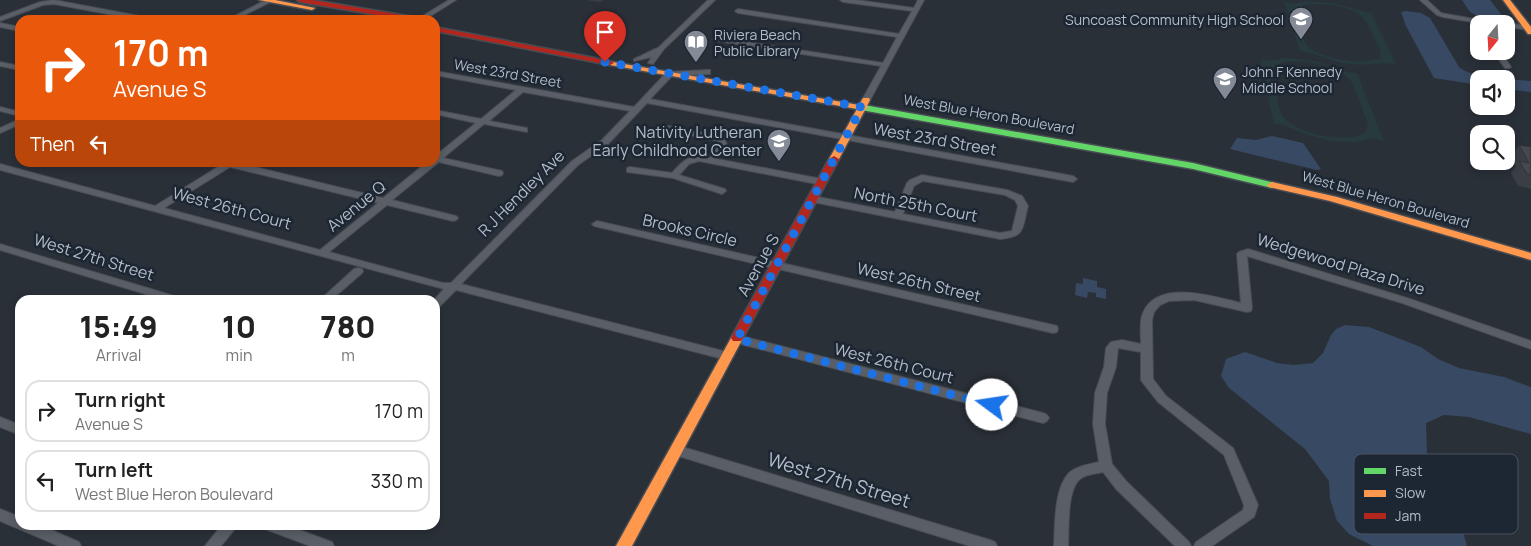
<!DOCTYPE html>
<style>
:root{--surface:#fff;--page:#f6f6f6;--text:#222;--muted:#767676;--line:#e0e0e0}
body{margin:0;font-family:Manrope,sans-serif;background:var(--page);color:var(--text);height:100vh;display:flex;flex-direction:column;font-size:19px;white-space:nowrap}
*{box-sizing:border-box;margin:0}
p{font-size:16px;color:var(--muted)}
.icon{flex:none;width:28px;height:28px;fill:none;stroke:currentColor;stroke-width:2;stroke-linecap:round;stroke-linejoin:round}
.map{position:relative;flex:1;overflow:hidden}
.sheet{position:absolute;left:15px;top:295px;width:425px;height:235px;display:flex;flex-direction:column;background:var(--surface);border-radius:15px;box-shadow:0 2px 8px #0003}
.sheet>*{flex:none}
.guide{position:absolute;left:15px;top:15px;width:425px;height:152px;border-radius:15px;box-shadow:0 2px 8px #0003;background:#ea580c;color:#fff;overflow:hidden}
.needle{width:32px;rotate:198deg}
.buttons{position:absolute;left:1470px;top:15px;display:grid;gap:10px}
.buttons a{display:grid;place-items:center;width:45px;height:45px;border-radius:10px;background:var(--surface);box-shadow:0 2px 8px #0003;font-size:25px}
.pin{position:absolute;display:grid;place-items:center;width:42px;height:42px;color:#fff;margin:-51px -21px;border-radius:50% 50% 50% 0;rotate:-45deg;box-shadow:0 0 5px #0007}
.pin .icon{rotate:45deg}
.me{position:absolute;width:55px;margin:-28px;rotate:284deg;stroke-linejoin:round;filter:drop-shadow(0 0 4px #0008)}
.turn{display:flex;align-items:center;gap:18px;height:105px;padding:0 15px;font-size:22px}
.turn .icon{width:65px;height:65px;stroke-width:2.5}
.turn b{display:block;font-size:35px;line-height:42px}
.then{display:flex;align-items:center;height:48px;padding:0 15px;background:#0003;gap:10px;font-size:19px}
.eta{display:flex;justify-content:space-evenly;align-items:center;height:85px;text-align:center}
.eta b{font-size:30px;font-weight:800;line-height:35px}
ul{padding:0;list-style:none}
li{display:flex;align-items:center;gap:15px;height:62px;margin:0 10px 8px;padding:0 5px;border:2px solid var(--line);border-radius:15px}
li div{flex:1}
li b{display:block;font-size:19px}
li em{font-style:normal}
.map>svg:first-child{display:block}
.green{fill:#273a3e;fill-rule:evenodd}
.water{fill:#384963}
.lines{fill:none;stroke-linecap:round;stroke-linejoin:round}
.street-casing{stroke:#484c53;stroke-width:2}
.fast-casing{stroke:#484c53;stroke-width:3}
.slow-casing{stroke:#484c53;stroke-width:3}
.jam-casing{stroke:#484c53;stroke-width:3}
.street{fill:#5a5e66;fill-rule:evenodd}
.fast{fill:#63d668;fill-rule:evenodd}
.slow{fill:#ff974d;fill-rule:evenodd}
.jam{fill:#b3261e;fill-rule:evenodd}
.wall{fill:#3a3f45}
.building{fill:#444950;stroke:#303338}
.route{stroke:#1a73e8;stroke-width:9;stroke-dasharray:0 16.2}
.labels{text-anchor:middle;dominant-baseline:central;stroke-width:5;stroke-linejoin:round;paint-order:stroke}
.far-poi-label{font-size:14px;fill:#b4bcc9;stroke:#1d2633;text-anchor:start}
.far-street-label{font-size:14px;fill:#b4bcc9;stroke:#1d2633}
.poi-label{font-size:16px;fill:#b4bcc9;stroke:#1d2633;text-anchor:end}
.street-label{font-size:16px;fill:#b4bcc9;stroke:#1d2633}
.near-street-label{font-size:19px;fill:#b4bcc9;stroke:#1d2633}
.key{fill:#1d2633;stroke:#4a5360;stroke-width:1}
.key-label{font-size:14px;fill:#b4bcc9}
</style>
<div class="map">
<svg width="1531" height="546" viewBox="0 0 1531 546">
<rect width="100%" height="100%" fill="#2a3038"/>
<g class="green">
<path d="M1307 1 1332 3 1371 13 1396 64C1381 62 1365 66 1349 64 1332 62 1316 53 1300 51L1285 2 1294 4ZM1321 4C1364 8 1365 16 1381 52L1380 58C1364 66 1317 59 1306 44 1301 35 1298 20 1296 10L1304 5Z"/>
<path d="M1285 58 1314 61 1348 72 1357 73 1384 141 1373 138 1355 142 1331 141 1305 134 1284 125 1274 124 1260 59 1270 61ZM1285 62C1306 60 1340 64 1353 84L1368 124 1366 132C1347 145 1295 134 1282 115 1278 108 1277 96 1275 88 1274 81 1270 72 1275 66Z"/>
</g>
<g class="water">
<polygon points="1462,0 1490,0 1504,18 1475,15 1470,12"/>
<path d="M1406 11 1421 13 1430 18 1459 67C1474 79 1512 79 1531 81V92L1506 89V79H1479V85L1434 78 1406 26 1401 12Z"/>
<polygon points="1272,136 1303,143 1321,169 1317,170 1230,149 1237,138 1256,140"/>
<polygon points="1083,278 1097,281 1097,287 1106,289 1106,299 1096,297 1096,293 1088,292 1087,298 1075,295 1076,283 1083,284"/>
<polygon points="1345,325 1369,327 1421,347 1438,359 1459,368 1504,377 1531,387 1531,434 1469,417 1444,415 1426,423 1427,454 1444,495 1461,525 1467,546 1373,546 1349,534 1337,521 1330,499 1329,481 1305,449 1229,388 1221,376 1226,359 1245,352 1277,363 1293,365 1313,363 1323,353 1331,335 1336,329"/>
</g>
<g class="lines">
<defs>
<g id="street">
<polygon points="54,0 150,18 153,20 140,20 54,4 43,5 0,21 0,17 40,2"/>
<polygon points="266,0 274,0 235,20 227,20"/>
<polygon points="449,0 456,0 424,20 416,20"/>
<path d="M708 0H715L664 49 653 64 648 63 652 57 634 61V59C641 56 654 49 658 48Z"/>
<polygon points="840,0 856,0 914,8 918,0 924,0 869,102 863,102 862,100 881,66 716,41 713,39 716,37 883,63 897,37 738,13 735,11 738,9 899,34 912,11 843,2"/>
<polygon points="1420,0 1427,0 1441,13 1446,14 1502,24 1484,24 1443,17 1437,15"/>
<polygon points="0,23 20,27 20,31 0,27"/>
<polygon points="1506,23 1531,26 1531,30 1506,27 1506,24 1504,24"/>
<polygon points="1493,51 1500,51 1511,67 1509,68 1505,68"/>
<polygon points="0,62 20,66 20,70 0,66"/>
<path d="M707 70H710V74L672 76 650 99 1073 176 1077 179 1073 182 647 103 608 144 578 165 461 284 731 353 733 356 731 359 727 360 456 290 439 307 435 309 434 300 444 289 0 170V164L155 206 221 165 217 162H234L383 198 427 162H435V156L476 123 435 114V110L481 119 516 90 435 75V71L634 107 667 72ZM523 92 630 111 602 140 572 161 451 283H443L329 252 387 205 453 221 456 220 458 218 456 216 392 200 439 162 499 176 502 175 503 173 502 171 443 158 484 124 527 132V128L489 121ZM230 167 378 203 320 250 164 208Z"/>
<polygon points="0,107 20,112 20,116 0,111"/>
<polygon points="20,119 20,124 0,133 0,128"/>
<path d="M668 126 724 137 727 145 717 159 822 179 826 182 822 185 699 161 689 164 679 175 725 189 726 191 722 194 673 178 627 172V168L630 167 672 173C684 159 690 154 710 158L719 145 717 141 668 130Z"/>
<path d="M922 175 1007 190 1022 196 1028 206C1022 228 1026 237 1000 239L813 202 809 199 813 196 895 212 907 183 910 180ZM923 181 1005 195 1015 200 1018 206 1012 231 1000 233 903 214 914 186Z"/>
<polygon points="597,221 1053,325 1057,326 1058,329 1057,332 1053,333 594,226 592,224"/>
<polygon points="0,244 181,298 182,300 165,300 0,250"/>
<path d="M1248 249 1410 299 1531 341V349L1402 303 1247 256 1252 308 1251 311 1247 312 1194 300 1169 301 1160 305 1154 312 1152 320 1153 379 1166 396 1233 448 1258 505 1254 517 1212 546H1194L1196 542 1243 510 1244 505 1224 455 1158 402 1143 383 1141 380V352L1118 348 1116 367 1107 393 1105 424 1112 464 1126 481 1189 542 1191 546H1175L1116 489 1103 472C1095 474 1084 474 1078 481 1067 493 1069 530 1068 546H1054C1055 526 1054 488 1069 473 1077 466 1089 464 1099 462L1093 424 1095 393 1104 367 1106 348 1111 342 1122 340 1141 344C1141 334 1139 322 1143 313 1157 278 1216 297 1241 303L1237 254 1239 252Z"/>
<polygon points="358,268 362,269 363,271 362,273 331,300 320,300 354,269"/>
<polygon points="737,335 1043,413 1047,415 1049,418 1047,421 1043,423 733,342 732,339 733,336"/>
<polygon points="0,417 20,425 20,435 0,427"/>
<polygon points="676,445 990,540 995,542 997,546 970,546 672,454 670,450 672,446"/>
<polygon points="0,509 20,517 20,525 40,525 79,542 81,546 59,546 0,521"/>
<polygon points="222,525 238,525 221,546 205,546"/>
<polygon points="263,525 286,525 332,542 334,546 310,546 265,529"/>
</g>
<polygon id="fast" points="864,105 1193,163 1275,183 1277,185 1272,188 1193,169 861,110 860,108"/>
<g id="slow">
<polygon points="259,0 275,0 315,8 312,10"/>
<polygon points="1503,0 1510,0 1531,27 1531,34 1528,34"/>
<polygon points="607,61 859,105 863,98 869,98 870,100 867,106 868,108 865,110 839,159 834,162 829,159 857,109 610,65 606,63"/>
<polygon points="1272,182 1337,197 1531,253 1531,260 1330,201 1269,187 1267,185"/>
<polygon points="737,334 741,335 743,338 632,546 616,546 731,338 733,335"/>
</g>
<g id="jam">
<polygon points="297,0 312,0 420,18 424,20 407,20 300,2"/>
<polygon points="435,27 610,61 614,63 610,65 435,31"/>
<polygon points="834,156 839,159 743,338 741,341 733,341 731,338 829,159"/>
</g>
</defs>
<use href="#street" class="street-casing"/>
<use href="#fast" class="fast-casing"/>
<use href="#slow" class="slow-casing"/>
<use href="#jam" class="jam-casing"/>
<use href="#street" class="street"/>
<use href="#fast" class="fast"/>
<use href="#slow" class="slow"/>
<use href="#jam" class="jam"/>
</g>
<g class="wall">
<polygon points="586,0 604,0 600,2"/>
<polygon points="1519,145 1531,147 1531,189 1518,186 1511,173 1516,166 1511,157"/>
</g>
<polygon class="building" points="1519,145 1531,147 1531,175 1527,174 1519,161 1529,163"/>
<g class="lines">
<polyline class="route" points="605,62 862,107 737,339 992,405"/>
</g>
<defs>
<symbol id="school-pin" viewBox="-11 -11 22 30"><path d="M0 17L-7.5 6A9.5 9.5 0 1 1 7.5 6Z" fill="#848b96" stroke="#1d2633"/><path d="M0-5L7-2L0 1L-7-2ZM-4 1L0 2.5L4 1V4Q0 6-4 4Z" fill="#fff"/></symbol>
<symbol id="library-pin" viewBox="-11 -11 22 30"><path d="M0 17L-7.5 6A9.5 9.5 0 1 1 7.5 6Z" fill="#848b96" stroke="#1d2633"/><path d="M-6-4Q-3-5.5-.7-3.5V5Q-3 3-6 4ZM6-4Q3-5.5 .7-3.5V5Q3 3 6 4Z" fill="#fff"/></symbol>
</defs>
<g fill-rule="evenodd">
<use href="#school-pin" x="1287" y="5" width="28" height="38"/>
<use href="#library-pin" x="682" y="28" width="28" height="38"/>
<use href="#school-pin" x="1211" y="65" width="28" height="38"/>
<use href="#school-pin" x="765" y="127" width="28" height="38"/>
</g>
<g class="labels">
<g class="far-poi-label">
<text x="1284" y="19" text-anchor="end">Suncoast Community High School</text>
<text x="714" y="34">Riviera Beach<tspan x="714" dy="16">Public Library</tspan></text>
<text x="1242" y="71">John F Kennedy<tspan x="1242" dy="16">Middle School</tspan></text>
</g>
<g class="far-street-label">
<text transform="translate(508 73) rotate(10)">West 23rd Street</text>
<text transform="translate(989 114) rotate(10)">West Blue Heron Boulevard</text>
<text transform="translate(1386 199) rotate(16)">West Blue Heron Boulevard</text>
</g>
<g class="poi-label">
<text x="762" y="132">Nativity Lutheran<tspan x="762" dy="18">Early Childhood Center</tspan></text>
</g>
<g class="street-label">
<text transform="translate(935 139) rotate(10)">West 23rd Street</text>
<text transform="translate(521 193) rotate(-45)">R J Hendley Ave</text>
<text transform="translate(916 204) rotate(11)">North 25th Court</text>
<text transform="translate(356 206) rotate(-39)">Avenue Q</text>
<text transform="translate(232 208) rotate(15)">West 26th Court</text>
<text transform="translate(690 230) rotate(13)">Brooks Circle</text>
<text transform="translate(94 257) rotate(17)">West 27th Street</text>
<text transform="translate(1341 264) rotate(17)">Wedgewood Plaza Drive</text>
<text transform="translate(758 265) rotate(-61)">Avenue S</text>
<text transform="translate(919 282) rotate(13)">West 26th Street</text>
<text transform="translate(894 363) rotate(14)">West 26th Court</text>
</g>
<g class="near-street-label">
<text transform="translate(839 480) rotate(17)">West 27th Street</text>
</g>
</g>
<rect x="1354" y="454" width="164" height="80" rx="8" class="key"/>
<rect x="1364" y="468" width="22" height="6" fill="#63d668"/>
<rect x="1364" y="490" width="22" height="7" fill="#ff974d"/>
<rect x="1364" y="513" width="22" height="6" fill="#b3261e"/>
<g class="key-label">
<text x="1395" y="476">Fast</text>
<text x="1395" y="498">Slow</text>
<text x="1395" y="521">Jam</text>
</g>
</svg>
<div class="buttons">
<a><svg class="needle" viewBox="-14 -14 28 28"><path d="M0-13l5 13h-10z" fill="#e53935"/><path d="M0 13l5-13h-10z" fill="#767676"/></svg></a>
<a><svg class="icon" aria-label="sound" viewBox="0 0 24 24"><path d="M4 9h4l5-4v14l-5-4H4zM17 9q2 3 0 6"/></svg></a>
<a><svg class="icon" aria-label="search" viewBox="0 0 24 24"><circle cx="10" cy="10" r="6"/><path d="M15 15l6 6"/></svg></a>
</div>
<div class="pin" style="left:605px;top:62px;background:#d93025"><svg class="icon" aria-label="arrive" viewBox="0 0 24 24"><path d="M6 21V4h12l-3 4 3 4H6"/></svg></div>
<svg class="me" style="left:992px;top:405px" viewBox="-20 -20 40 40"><circle r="19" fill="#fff"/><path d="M0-13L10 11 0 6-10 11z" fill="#1a73e8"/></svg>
<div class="guide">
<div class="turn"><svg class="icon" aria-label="right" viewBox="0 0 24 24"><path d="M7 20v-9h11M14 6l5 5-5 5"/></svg><div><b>170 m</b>Avenue S</div></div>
<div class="then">Then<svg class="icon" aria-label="left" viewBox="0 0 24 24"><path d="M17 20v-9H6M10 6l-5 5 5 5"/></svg></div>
</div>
<section class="sheet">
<div class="eta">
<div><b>15:49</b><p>Arrival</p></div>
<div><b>10</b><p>min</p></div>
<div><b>780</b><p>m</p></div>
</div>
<ul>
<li><svg class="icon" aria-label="right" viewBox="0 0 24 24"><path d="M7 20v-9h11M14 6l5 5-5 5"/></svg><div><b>Turn right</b><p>Avenue S</p></div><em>170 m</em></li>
<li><svg class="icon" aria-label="left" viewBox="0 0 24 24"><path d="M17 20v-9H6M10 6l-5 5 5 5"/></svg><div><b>Turn left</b><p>West Blue Heron Boulevard</p></div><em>330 m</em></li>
</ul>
</section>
</div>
